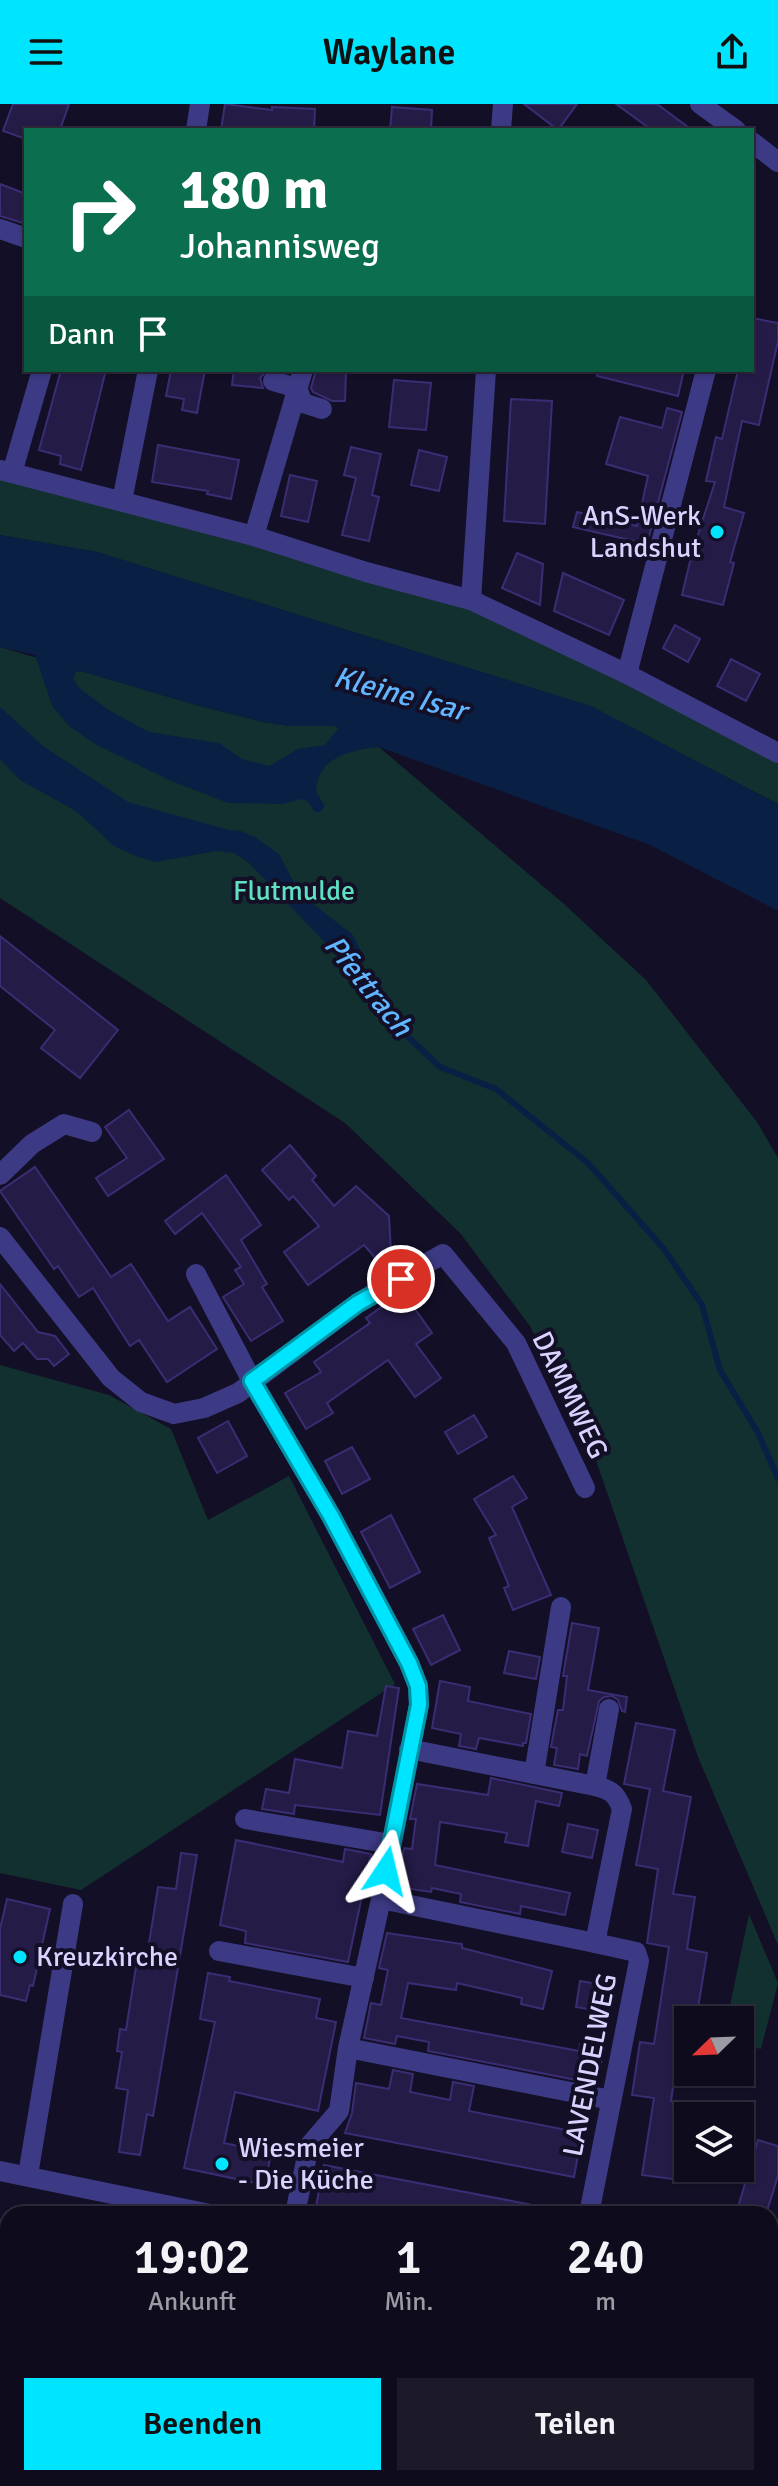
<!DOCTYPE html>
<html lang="de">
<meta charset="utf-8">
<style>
:root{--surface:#0e0b1c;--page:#1c1929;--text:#f1f3f6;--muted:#9b9ba3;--line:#2e2b3b;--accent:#00e5ff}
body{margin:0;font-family:Signika,sans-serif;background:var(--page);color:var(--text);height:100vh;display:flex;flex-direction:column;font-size:30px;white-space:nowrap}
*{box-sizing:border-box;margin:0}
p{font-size:26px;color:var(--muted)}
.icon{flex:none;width:44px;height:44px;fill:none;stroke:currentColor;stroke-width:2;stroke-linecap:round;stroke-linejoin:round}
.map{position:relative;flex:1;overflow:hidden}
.side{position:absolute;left:0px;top:2102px;width:778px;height:280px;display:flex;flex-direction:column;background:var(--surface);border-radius:24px 24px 0 0;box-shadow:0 2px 6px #0004,0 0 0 2px var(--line)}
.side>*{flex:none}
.top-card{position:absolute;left:24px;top:24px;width:730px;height:244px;border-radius:0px;box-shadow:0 2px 6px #0004,0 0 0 2px var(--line);background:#0b6e4f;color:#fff;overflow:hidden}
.needle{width:52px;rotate:247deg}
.tools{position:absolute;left:674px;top:1902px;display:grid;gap:16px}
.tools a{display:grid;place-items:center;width:80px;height:80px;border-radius:0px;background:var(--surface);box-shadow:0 2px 6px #0004,0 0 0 2px var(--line);font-size:40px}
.pin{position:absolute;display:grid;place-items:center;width:68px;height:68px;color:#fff;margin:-34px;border:4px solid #fff;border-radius:50%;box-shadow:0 2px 8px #0007}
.me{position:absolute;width:88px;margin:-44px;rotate:10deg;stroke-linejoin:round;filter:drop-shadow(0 0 6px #0008)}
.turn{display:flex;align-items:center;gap:28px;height:168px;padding:0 24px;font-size:36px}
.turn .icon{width:104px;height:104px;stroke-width:2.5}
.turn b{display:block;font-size:56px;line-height:68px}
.then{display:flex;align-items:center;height:76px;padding:0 24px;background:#0003;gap:16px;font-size:30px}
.eta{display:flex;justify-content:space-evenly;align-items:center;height:136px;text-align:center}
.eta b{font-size:48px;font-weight:600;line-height:56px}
.action{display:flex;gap:16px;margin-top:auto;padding:16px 24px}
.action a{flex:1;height:92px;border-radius:0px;background:var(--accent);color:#111;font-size:32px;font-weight:600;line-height:92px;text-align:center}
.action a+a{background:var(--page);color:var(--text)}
header{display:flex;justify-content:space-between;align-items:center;height:104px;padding:0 24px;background:var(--accent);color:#111;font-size:36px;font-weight:600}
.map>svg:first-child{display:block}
.green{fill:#12302f}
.water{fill:#0a1f44;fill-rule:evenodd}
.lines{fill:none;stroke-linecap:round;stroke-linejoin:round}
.stream{stroke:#0a1f44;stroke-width:6}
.building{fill:#241b47;stroke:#3b2d73;stroke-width:2}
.minor{stroke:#3d3a85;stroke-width:20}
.route-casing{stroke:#0095a6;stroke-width:20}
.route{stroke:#00e5ff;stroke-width:14}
.poi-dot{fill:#00e5ff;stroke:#130f26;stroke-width:3}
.labels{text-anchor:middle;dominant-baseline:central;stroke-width:8;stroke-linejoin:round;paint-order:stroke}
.poi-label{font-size:28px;fill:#d9d4ff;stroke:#130f26;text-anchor:start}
.park-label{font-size:28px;fill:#5fe0c0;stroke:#130f26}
.street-label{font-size:28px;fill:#d9d4ff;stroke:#130f26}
.water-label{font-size:30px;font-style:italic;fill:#62b6ff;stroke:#130f26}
</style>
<header><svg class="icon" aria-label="menu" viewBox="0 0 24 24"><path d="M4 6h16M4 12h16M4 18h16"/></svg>Waylane<svg class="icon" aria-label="share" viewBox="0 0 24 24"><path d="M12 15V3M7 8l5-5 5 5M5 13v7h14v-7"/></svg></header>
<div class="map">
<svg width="778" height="2382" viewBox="0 0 778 2382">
<rect width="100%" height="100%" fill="#130f26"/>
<g class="green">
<polygon points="0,366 471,496 778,649 778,700 590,602 97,448 0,431"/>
<polygon points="0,543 196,601 264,618 290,622 330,620 379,643 564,800 646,876 757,1018 778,1054 778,1841 698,1653 590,1339 530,1222 460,1129 345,1019 0,794"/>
<polygon points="0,1261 109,1291 171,1325 208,1416 289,1372 395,1580 81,1786 0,1769"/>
<polygon points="749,1810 778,1879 761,1945 740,1940 740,1916 727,1916"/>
</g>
<g class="water">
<path d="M0 431 97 448 591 602 778 700V807L650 741 379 643C351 646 317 653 316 688L325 702 320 708H315L307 697 301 695 283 700 228 699 169 676 95 640 70 623 52 602 35 551 0 543ZM81 567 196 601 264 618 290 622H337L338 625 325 641 298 645 269 662 242 655 219 639 149 628 110 607 78 583 73 574 76 568Z"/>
<polygon points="0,603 43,642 128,698 229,726 241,727 255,733 279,750 295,781 312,799 353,831 362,849 338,852 248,758 234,749 217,747 155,758 136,752 114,742 76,707 20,676 0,655"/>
</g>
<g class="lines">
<polyline class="stream" points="343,847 363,871 384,910 440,963 496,985 588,1059 664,1145 702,1201 720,1266 757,1327 778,1374"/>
</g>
<g class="building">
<polygon points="13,0 69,0 60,26 26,26 26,35 3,27"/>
<polygon points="225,0 272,6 272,3 315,5 314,26 221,26"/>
<polygon points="524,0 577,0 558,26"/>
<polygon points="616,0 657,0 692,26 652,26"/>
<polygon points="392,3 432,6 431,26 390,26"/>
<polygon points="0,80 26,90 26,120 0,112"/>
<polygon points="752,214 778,219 778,237 759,321 742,317 724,403 744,409 730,458 734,459 723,501 682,491 692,449 715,378 706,377 716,333 722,335 738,266 752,266"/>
<polygon points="61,266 106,266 81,366 60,360 61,352 39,346"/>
<polygon points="171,266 205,266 197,309 182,306 184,295 166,292"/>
<polygon points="234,266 267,266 260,274 263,284 232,281"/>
<polygon points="316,266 346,266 345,297 332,297 313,288 311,284"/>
<polygon points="597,266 684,266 678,292 597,272"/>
<polygon points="394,276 431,279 426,326 389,323"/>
<polygon points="511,295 552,297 545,420 504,417"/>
<polygon points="667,304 682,308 647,440 573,423 577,408 637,422 648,372 606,360 620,313 662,324"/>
<polygon points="158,341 239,356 231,395 207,390 208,387 152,378"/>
<polygon points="351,343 381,350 372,391 379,393 369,437 342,431 356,374 344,371"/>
<polygon points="419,346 447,353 439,387 411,381"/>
<polygon points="290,371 317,377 308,418 281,412"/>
<polygon points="517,449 543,460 540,501 502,484"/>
<polygon points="563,469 624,496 609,531 554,507"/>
<polygon points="675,521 700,535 688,558 663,544"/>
<polygon points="731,555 760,570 746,597 717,582"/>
<polygon points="0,832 118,926 80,974 41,944 55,926 0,882"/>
<polygon points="129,1006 164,1055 108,1092 96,1074 127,1054 105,1023"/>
<polygon points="290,1041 316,1072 312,1076 334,1102 356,1082 389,1112 391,1148 379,1158 364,1141 308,1181 284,1148 319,1122 293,1092 289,1096 262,1066"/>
<polygon points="35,1063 111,1173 131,1160 168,1217 190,1203 217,1245 167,1278 139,1236 130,1242 93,1184 79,1193 58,1162 54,1165 0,1087"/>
<polygon points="226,1071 261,1121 241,1136 267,1180 262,1183 283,1217 251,1237 223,1193 244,1180 235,1166 241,1163 202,1109 175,1130 165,1117"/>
<polygon points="0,1180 38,1228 55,1232 69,1250 54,1262 48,1255 37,1255 23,1239 14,1247 0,1231"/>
<polygon points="403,1188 432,1229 416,1240 441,1274 415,1293 388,1256 327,1299 333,1309 306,1325 285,1289 321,1268 314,1258 370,1219 366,1214"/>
<polygon points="474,1311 487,1333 458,1350 445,1328"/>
<polygon points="228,1317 247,1352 217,1369 198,1334"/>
<polygon points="352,1343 370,1375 342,1390 325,1357"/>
<polygon points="513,1372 527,1394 512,1403 551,1491 513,1506 504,1484 509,1482 489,1434 496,1431 474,1395"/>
<polygon points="391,1411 420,1468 390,1484 361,1428"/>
<polygon points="443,1511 460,1546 431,1561 413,1525"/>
<polygon points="572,1519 599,1524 588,1586 627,1593 625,1608 622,1607 618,1596 612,1592 604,1593 599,1597 587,1652 580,1650 578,1665 554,1661 557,1644 551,1643 558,1606 563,1606 567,1572 563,1572"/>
<polygon points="509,1547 540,1553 536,1575 504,1569"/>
<polygon points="440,1577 470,1583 468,1597 531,1610 526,1639 523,1639 523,1642 479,1634 476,1645 459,1642 461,1630 432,1624"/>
<polygon points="386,1582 399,1584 380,1711 295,1701 294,1710 262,1705 266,1685 289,1689 295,1655 342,1664 348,1627 377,1632"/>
<polygon points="636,1619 675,1626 663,1687 691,1693 673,1790 695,1793 687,1845 707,1849 696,1916 688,1916 688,1924 682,1923 671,1997 691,2000 680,2076 642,2071 654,1994 632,1991 640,1938 654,1940 669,1843 647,1839 658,1765 636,1761 650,1685 624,1680"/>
<polygon points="491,1674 562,1689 559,1702 536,1697 528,1742 505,1738 507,1729 440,1718 435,1761 570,1789 565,1811 521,1802 520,1810 460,1798 461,1790 432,1784 431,1788 397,1783 404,1744 412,1745 416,1715 410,1715 417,1680 488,1691"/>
<polygon points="568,1720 598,1726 592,1754 562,1748"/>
<polygon points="236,1736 343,1758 345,1745 371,1750 348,1858 245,1839 246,1827 220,1821"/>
<polygon points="181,1749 197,1751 153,2012 147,2010 140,2051 119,2048 128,1986 116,1984 122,1948 117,1947 120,1925 126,1926 138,1850 147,1852 158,1783 176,1785"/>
<polygon points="7,1795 50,1805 33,1882 30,1881 26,1897 0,1891 0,1825"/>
<polygon points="387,1829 462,1840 462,1844 552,1867 543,1905 521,1900 522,1894 457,1879 456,1886 408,1879 401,1914 579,1947 580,1940 604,1945 597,1980 428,1947 429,1938 397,1932 395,1940 364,1934 371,1899 381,1901 388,1866 379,1864"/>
<polygon points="208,1869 230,1873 229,1877 320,1895 316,1914 336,1918 318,2007 235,1988 224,2039 271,2049 265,2081 184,2064 215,1918 200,1915"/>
<polygon points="580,1877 610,1882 605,1908 576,1903"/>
<polygon points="393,1966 413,1970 410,1988 450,1996 453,1978 474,1982 469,2007 582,2029 574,2073 345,2029 352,2009 356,1979 389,1985"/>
<polygon points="758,2036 778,2042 778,2071 773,2088 766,2110 736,2110"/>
<polygon points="324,2061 538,2102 537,2110 360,2110 316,2102"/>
</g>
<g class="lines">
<g class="minor">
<polyline points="700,0 736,26"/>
<polyline points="196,26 200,0"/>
<polyline points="501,26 503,0"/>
<polyline points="752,38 778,58"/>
<polyline points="0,125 26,134"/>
<polyline points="273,277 297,284 303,299 322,305"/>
<polyline points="0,366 254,432 366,468 471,496 627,570 778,649"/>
<polyline points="12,369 42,266"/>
<polyline points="122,397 148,266"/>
<polyline points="254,432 303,266"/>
<polyline points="471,496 486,266"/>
<polyline points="627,570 706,266"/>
<polyline points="0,1071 32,1040 64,1020 92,1028"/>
<polyline points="0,1133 111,1274 141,1298 174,1310 204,1304 238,1289 358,1199 443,1150 516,1239 585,1384"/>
<polyline points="196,1170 252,1277 331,1412 409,1559 418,1582 419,1601 381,1795 348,1944 339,2007 309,2042 295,2110"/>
<path d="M409 1645 595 1682C611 1686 616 1689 622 1705L595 1839 636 1848 639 1857 589 2110"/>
<polyline points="534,1670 561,1503"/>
<polyline points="595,1682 609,1605"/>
<polyline points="245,1715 391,1740"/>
<polyline points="381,1795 595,1839"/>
<polyline points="219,1847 364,1874"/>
<polyline points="348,1944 611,1996"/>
<polyline points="0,2067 210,2110"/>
<polyline points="28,2071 73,1800"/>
<polyline points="770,2245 778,2252"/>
<polyline points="399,2382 401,2374"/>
</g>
</g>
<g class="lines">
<defs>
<polyline id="route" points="386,1767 419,1601 418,1582 409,1559 331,1412 252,1277 358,1199 401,1175"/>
</defs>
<use href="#route" class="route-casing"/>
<use href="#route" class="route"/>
</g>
<g class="poi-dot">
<circle cx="717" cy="428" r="8"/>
<circle cx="20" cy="1853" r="8"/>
<circle cx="222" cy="2060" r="8"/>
</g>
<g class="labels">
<g class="poi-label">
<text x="701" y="412" text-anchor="end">AnS-Werk<tspan x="701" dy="32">Landshut</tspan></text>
<text x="36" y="1853">Kreuzkirche</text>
<text x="238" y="2044">Wiesmeier<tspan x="238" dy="32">- Die Küche</tspan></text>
</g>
<g class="park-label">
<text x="294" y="787">Flutmulde</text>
</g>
<g class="street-label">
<text transform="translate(570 1291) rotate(64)">DAMMWEG</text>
<text transform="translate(590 1961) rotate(-79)">LAVENDELWEG</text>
</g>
<g class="water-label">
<text transform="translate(400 590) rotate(15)">Kleine Isar</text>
<text transform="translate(368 882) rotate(51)">Pfettrach</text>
</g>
</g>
</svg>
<div class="tools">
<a><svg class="needle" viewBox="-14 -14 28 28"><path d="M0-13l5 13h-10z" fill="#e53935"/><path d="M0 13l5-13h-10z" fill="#9b9ba3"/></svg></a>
<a><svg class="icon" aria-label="layers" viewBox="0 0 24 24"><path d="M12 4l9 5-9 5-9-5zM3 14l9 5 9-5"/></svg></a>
</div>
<div class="pin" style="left:401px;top:1175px;background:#d93025"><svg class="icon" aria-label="arrive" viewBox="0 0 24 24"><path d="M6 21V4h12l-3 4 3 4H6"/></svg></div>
<svg class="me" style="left:386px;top:1767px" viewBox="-20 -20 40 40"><path d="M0-17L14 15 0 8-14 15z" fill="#00e5ff" stroke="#fff" stroke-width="4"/></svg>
<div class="top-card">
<div class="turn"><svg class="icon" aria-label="right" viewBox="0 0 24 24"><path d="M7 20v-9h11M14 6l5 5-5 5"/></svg><div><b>180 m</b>Johannisweg</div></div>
<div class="then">Dann<svg class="icon" aria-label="arrive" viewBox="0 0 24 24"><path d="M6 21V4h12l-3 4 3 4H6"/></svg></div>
</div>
<section class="side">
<div class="eta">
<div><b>19:02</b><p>Ankunft</p></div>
<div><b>1</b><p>Min.</p></div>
<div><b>240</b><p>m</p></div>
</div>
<div class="action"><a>Beenden</a><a>Teilen</a></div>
</section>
</div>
